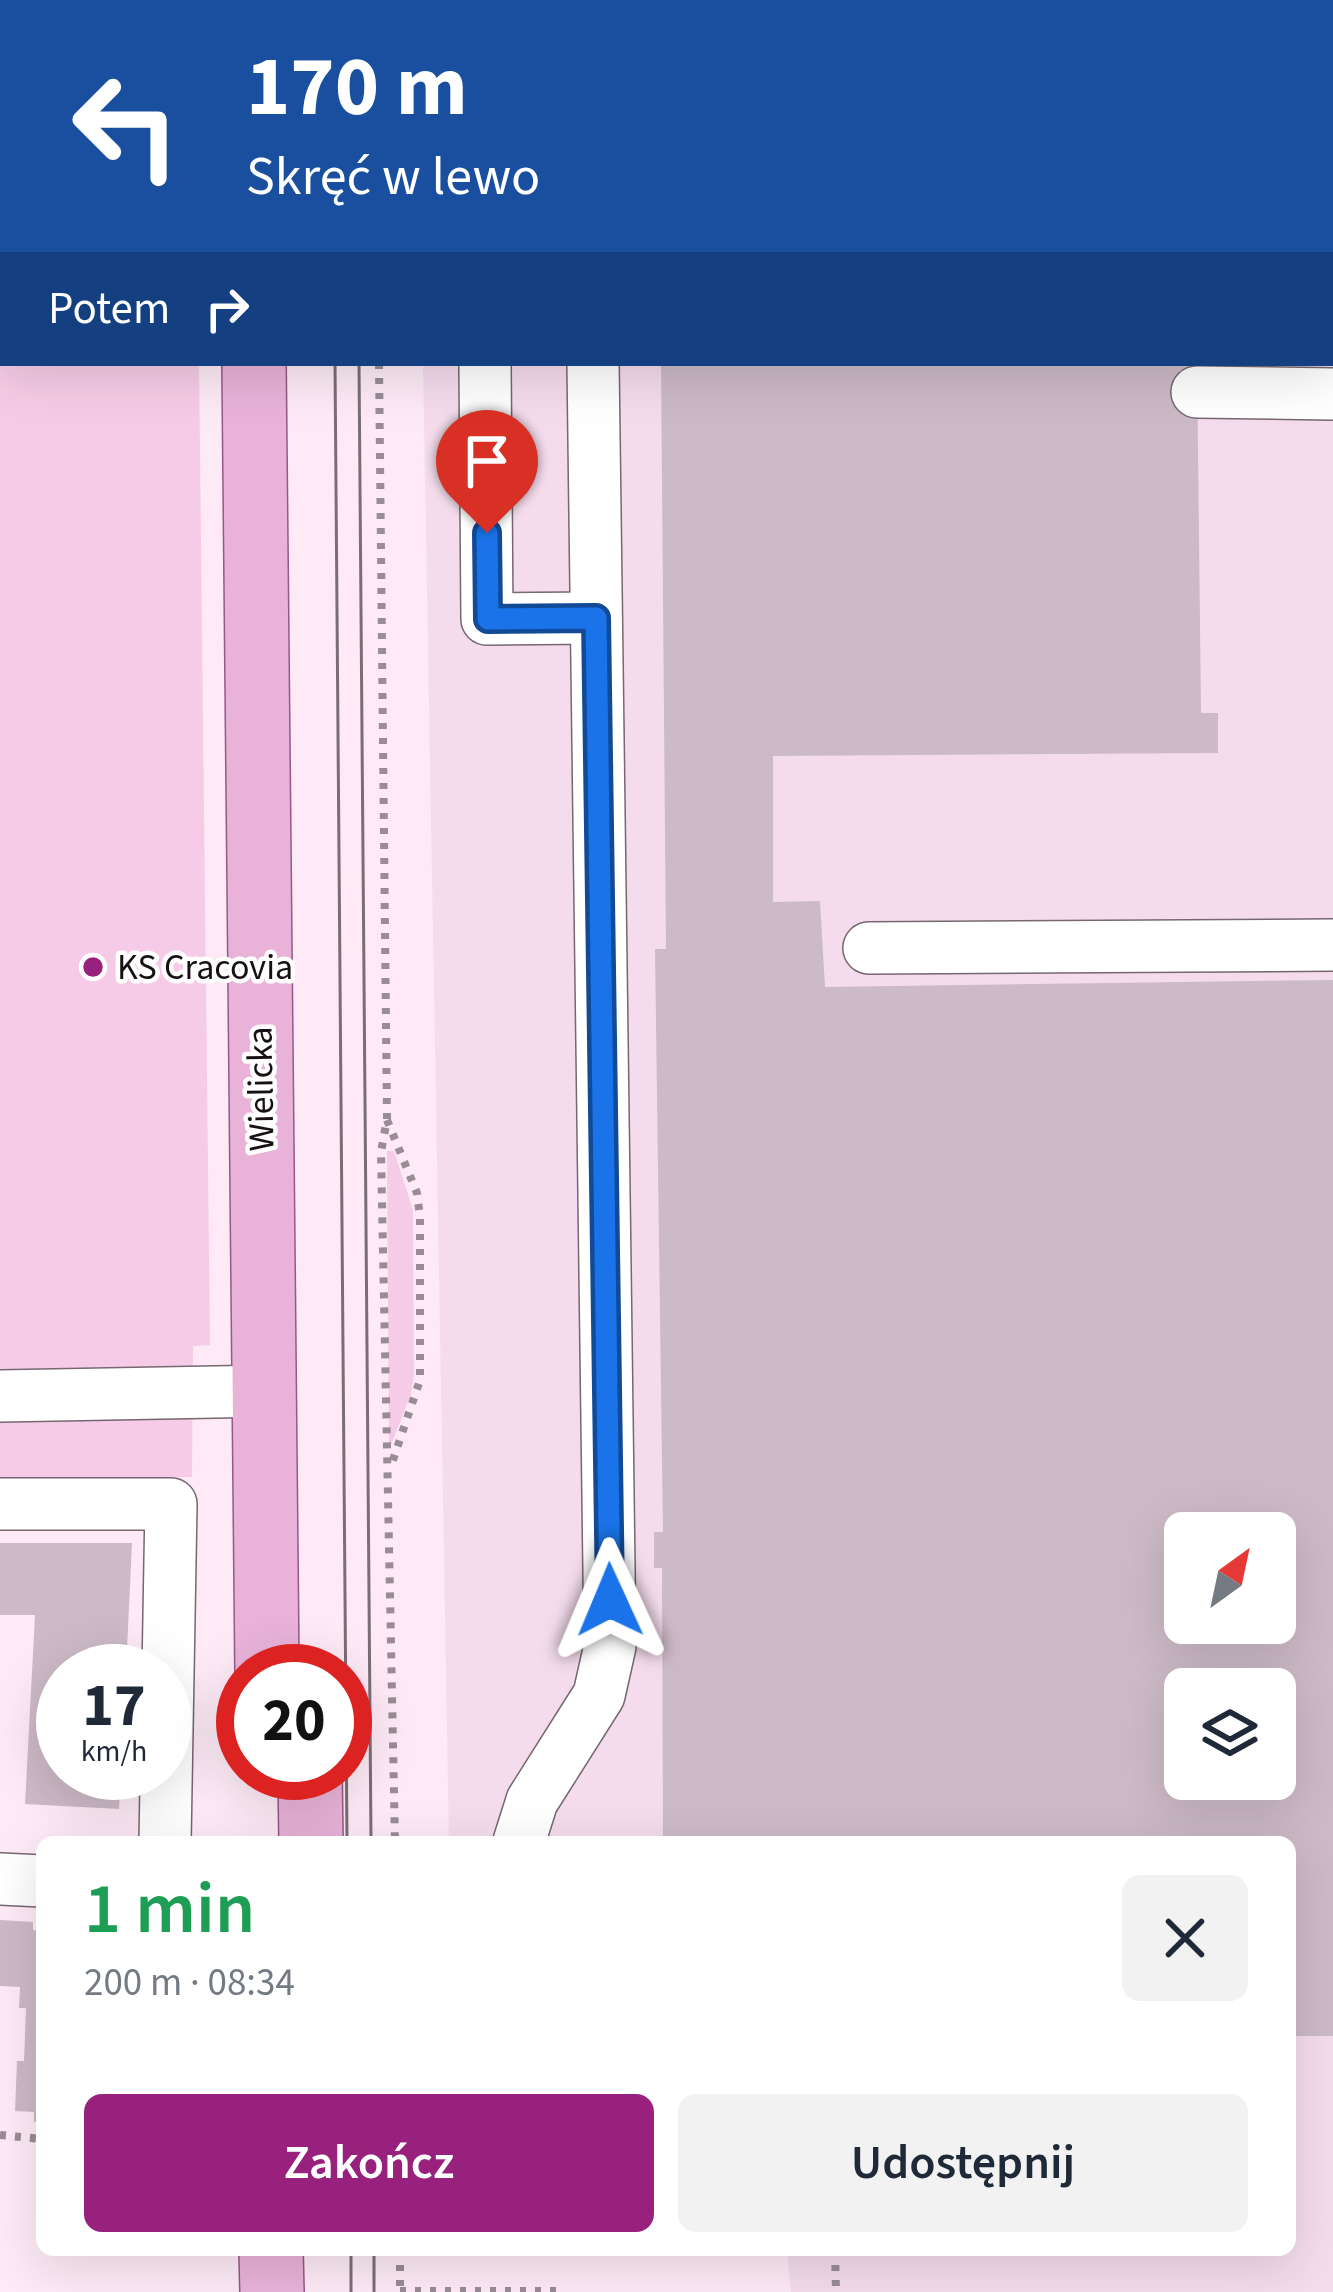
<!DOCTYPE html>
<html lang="pl">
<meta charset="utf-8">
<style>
:root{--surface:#fff;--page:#f2f2f3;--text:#1f2937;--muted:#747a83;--accent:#98217d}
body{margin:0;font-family:"Source Sans 3",sans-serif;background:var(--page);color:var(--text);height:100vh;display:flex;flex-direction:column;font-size:45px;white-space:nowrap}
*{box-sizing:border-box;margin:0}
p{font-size:39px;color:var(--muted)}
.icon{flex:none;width:66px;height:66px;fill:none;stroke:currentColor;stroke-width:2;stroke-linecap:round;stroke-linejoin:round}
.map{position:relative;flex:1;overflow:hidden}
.panel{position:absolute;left:36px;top:1836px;width:1260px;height:420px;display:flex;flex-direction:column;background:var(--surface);border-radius:18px;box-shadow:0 12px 48px #0002}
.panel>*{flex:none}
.hud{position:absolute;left:0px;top:0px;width:1335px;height:366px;box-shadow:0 12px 48px #0002;background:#1a4fa0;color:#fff;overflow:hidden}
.needle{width:78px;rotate:33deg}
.buttons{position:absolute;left:1164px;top:1512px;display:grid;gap:24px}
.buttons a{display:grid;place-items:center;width:132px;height:132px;border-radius:18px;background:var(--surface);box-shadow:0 12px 48px #0002;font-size:60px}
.speed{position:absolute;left:36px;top:1644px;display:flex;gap:24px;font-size:60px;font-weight:700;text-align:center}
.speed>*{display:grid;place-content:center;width:156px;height:156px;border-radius:50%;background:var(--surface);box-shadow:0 12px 48px #0002;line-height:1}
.speed small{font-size:30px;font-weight:400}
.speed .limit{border:18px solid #d22;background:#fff;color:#111}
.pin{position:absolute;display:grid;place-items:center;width:102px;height:102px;color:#fff;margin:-123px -51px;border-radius:50% 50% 50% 0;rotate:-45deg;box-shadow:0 0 12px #0007}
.pin .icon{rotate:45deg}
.me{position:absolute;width:132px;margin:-66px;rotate:359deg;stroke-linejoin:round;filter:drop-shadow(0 0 9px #0008)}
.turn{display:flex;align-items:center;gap:42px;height:252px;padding:0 48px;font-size:54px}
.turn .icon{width:156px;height:156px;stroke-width:2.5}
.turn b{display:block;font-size:84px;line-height:102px}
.then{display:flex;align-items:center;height:114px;padding:0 48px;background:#0003;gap:24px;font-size:45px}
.round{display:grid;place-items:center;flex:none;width:126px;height:126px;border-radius:18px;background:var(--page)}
.headline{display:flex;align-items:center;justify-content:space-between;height:204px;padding:0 48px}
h1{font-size:72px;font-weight:600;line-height:90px;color:#1e9e55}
.button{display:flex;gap:24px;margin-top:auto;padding:24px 48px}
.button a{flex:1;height:138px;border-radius:18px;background:var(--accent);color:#fff;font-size:48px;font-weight:600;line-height:138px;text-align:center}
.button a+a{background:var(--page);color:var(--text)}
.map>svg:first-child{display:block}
.built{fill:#f4dcec;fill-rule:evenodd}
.green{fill:#f6cbe7}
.building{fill:#ccbac6;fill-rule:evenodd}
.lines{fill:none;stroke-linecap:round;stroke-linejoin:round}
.minor-casing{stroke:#766771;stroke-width:54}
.major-casing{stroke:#965984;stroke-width:66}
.path{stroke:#998c95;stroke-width:8;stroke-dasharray:6 9;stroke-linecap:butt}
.minor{stroke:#fff;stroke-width:51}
.major{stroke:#e9b3d9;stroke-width:63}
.tram{stroke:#7a6e75;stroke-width:3}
.route-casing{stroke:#114b97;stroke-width:30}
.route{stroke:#1a73e8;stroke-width:21}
.poi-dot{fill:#98217d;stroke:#fefefe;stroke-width:4.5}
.labels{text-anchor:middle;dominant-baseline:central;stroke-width:9;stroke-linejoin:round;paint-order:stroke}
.poi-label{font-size:36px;fill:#161014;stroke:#fefefe;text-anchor:start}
.street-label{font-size:36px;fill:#161014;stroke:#fefefe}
</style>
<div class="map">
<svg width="1333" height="2292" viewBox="0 0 1333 2292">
<rect width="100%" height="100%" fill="#fdeaf6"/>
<path class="built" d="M417 0H1333V2292H791L787 2250H1290V1842H449L423 363H1332V3ZM1185 1533H1275V1623H1185ZM1185 1689H1275V1779H1185Z"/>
<g class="green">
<polygon points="0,137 3,363 199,363 210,1345 193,1346 192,1477 0,1478"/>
<polygon points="387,1151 394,1151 413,1210 414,1374 411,1394 389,1450"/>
</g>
<g class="building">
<path d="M661 363H1197L1201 713H1218V753L773 756V902L820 901 825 987 1333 980V2036H1290V1842H663L662 1568H654V1532H663L655 949H666ZM1185 1533H1275V1623H1185ZM1185 1689H1275V1779H1185Z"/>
<polygon points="0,1543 132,1543 126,1671 63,1671 63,1773 121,1773 119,1809 25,1804 35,1615 0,1615"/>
<polygon points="0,1920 33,1922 33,1930 42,1931 42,2122 34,2122 34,2112 15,2111 17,2061 24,2061 26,2008 19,2008 20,1987 0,1986"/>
</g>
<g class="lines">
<defs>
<g id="minor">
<polyline points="118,0 118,3"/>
<polyline points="480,0 480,3"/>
<polyline points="589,0 589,3"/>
<polyline points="16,3 16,0"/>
<polyline points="0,106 3,106"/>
<polyline points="485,363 487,619 596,618"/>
<polyline points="1197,392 1333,394"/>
<polyline points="869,948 1333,945"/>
<polyline points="0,1396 264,1391"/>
<polyline points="0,1504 171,1504 165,1842"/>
<polyline points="519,1842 532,1801 599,1695 610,1646 593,363"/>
<polyline points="0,1879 42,1881"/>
</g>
<g id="major">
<polyline points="251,0 251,3"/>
<polyline points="254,363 267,1671"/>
<polyline points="310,1773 311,1842"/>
<polyline points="271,2250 272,2292"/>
</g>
</defs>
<use href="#minor" class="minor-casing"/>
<use href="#major" class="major-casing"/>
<g class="path">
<polyline points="376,0 376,3"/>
<polyline points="379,363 387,1119 381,1152 395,1842"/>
<polyline points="387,1120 417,1193 420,1217 420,1380 391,1466"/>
<polyline points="0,2135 42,2139"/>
<polyline points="400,2250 400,2291"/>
<polyline points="835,2250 836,2292"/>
<polyline points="400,2291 556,2291"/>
</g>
<use href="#minor" class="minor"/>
<use href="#major" class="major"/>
<g class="tram">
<polyline points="332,0 333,3"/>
<polyline points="356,0 356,3"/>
<polyline points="335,363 347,1842"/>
<polyline points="359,363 371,1842"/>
<polyline points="351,2250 351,2292"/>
<polyline points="374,2250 374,2292"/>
</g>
</g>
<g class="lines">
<defs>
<polyline id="route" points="487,533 488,619 596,618 610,1600"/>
</defs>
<use href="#route" class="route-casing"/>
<use href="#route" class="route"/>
</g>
<circle class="poi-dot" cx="93" cy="967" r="12"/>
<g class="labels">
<g class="poi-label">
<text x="117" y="967">KS Cracovia</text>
</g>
<g class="street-label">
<text transform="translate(261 1089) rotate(-91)">Wielicka</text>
</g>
</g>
</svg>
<div class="buttons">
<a><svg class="needle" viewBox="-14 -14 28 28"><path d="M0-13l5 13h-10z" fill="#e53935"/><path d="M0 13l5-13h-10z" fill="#747a83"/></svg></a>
<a><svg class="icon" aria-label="layers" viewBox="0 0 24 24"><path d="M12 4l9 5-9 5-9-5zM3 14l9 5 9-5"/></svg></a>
</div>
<div class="speed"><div>17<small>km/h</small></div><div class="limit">20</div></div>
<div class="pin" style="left:487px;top:533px;background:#d93025"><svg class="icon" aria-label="arrive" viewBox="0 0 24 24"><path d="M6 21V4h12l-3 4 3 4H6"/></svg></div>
<svg class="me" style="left:610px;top:1600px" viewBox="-20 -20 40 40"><path d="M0-17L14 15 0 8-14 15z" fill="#1a73e8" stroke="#fff" stroke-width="4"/></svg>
<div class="hud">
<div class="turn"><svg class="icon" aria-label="left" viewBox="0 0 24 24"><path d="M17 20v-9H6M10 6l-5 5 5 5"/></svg><div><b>170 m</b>Skręć w lewo</div></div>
<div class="then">Potem<svg class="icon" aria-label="right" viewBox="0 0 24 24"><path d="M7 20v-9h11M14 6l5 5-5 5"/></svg></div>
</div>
<section class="panel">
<div class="headline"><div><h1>1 min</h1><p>200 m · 08:34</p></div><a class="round"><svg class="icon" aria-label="close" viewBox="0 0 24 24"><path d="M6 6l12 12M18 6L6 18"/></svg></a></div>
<div class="button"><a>Zakończ</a><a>Udostępnij</a></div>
</section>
</div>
